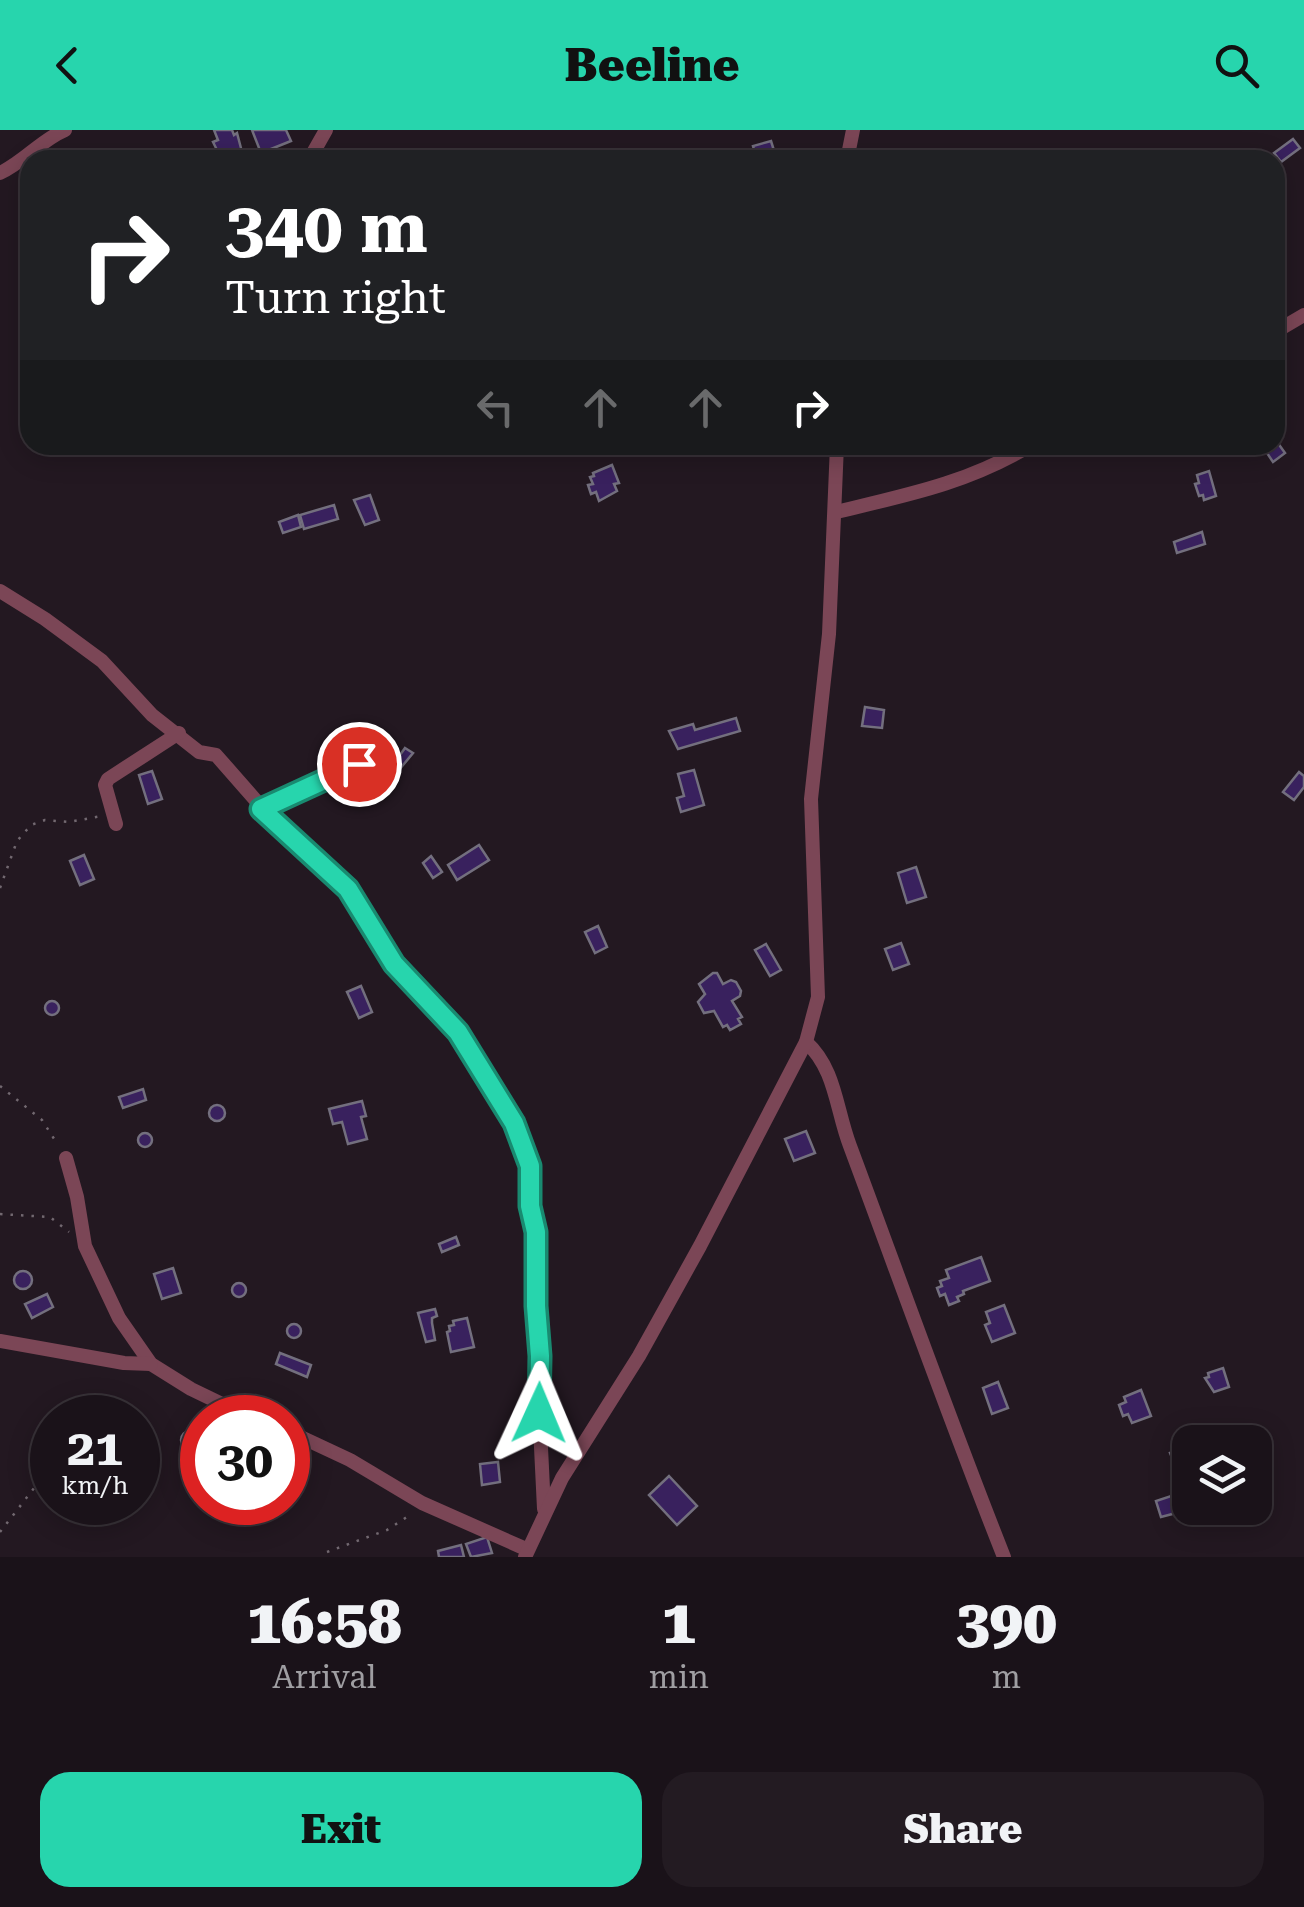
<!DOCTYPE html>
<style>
:root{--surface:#1a1219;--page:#231b22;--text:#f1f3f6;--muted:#9f9ea2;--line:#383238;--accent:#27d5ad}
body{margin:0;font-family:"Roboto Serif",serif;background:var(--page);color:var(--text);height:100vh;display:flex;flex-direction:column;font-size:38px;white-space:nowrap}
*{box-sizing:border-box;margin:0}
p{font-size:32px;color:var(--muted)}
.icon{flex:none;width:55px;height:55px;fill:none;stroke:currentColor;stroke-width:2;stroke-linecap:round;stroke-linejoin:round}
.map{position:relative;height:1427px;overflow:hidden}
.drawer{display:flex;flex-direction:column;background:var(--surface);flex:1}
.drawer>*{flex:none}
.hud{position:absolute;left:20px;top:20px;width:1265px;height:305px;border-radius:30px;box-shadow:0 5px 25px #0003,0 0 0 2px var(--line);background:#202124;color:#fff;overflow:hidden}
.controls{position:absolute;left:1172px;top:1295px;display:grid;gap:20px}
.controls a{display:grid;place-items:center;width:100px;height:100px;border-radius:20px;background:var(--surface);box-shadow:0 5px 25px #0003,0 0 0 2px var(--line);font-size:50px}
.speed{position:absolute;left:30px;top:1265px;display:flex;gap:20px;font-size:50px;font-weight:700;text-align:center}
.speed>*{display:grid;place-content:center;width:130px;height:130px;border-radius:50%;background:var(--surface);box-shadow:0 5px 25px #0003,0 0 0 2px var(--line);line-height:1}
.speed small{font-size:25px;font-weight:400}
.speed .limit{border:15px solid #d22;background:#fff;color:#111}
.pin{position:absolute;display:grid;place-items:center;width:85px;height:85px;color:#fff;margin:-42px;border:5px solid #fff;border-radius:50%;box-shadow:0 2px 10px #0007}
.me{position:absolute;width:110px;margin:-55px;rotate:1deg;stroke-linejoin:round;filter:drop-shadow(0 0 8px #0008)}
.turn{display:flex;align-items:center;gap:35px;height:210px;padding:0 40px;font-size:45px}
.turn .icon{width:130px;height:130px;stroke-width:2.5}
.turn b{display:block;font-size:70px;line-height:85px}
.lanes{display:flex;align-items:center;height:95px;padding:0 40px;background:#0003;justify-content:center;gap:50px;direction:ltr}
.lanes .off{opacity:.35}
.eta{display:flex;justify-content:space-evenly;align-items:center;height:170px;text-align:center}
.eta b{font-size:60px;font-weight:800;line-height:70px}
.primary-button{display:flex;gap:20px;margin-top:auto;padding:20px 40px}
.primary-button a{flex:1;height:115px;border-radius:30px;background:var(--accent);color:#111;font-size:40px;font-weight:800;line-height:115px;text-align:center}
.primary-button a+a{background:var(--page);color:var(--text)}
header{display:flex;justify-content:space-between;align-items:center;height:130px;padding:0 40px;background:var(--accent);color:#111;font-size:45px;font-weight:800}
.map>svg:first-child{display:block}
.building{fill:#39215e;stroke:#736f7e;stroke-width:2.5}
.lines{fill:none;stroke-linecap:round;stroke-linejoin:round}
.path{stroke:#726870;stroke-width:2.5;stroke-dasharray:2.5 8;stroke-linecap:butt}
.street{stroke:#7b4656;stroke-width:14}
.route-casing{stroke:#198a70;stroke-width:25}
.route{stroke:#27d5ad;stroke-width:18}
</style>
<header><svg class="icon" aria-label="back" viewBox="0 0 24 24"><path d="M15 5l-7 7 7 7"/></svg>Beeline<svg class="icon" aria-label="search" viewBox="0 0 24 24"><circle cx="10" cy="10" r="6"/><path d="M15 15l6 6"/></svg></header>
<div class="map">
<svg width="1304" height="1427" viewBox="0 0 1304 1427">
<rect width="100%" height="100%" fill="#231821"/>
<g class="building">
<polygon points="214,0 232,0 234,5 237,3 242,22 246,20 248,27 245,30 222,30 213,12 218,10"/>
<polygon points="252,0 286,0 291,11 261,23"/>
<polygon points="1293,9 1300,18 1281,32 1274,23"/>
<polygon points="771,11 777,30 757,30 753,16"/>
<polygon points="1275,309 1285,323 1273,332 1263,317 1275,315"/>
<polygon points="612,335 619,353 614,354 617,361 599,371 596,362 591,364 588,355 593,354 590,347 594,346 593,343"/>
<polygon points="1209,341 1216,366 1204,370 1203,365 1199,366 1195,354 1199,353 1197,345"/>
<polygon points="370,365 379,390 365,395 354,370"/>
<polygon points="334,375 338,389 304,399 300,385"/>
<polygon points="298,385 301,397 283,403 279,392"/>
<polygon points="1202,402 1205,414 1177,423 1174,412"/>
<polygon points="865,577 884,580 882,598 862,596"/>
<polygon points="736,588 740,601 678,619 669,601 693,594 695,600"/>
<polygon points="405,618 413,623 399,640 392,636"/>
<polygon points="371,631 381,655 368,660 365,654 362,656 357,644 361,642 358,637"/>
<polygon points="694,640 704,675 681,682 677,668 684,666 678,644"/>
<polygon points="152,641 162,669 148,674 139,645"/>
<polygon points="1299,642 1304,646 1304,657 1294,670 1283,662"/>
<polygon points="479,715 489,730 457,750 448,735"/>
<polygon points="84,725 94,749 80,755 70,731"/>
<polygon points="431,726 442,742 433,748 423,733"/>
<polygon points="916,737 926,767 907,773 898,743"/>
<polygon points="598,796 607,817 595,823 585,802"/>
<polygon points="901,813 909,834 893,840 885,819"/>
<polygon points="766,814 781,840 770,846 755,820"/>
<polygon points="713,843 717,843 723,854 731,850 736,852 741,861 740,866 732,871 742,887 738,889 741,894 730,900 727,895 723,897 714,881 704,883 698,872 705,864 699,854"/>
<polygon points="361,856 372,882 359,888 347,862"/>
<circle cx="52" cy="878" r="7"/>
<polygon points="143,959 146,970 123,978 119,967"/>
<polygon points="362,971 366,986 361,987 367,1009 348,1014 342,992 333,994 329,979"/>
<circle cx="217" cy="983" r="8"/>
<polygon points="806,1001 815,1023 794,1031 785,1009"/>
<circle cx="145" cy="1010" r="7"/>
<polygon points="456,1107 459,1115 442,1122 439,1114"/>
<polygon points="981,1127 990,1151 963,1161 964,1164 957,1167 959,1171 949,1175 945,1164 940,1166 937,1158 942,1156 940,1151 949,1148 946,1140"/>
<polygon points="173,1138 181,1163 162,1169 154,1144"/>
<circle cx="23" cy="1150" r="9"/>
<circle cx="239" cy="1160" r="7"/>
<polygon points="47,1164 53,1177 32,1188 25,1174"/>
<polygon points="1004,1175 1015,1203 992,1212 985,1195 990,1193 986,1182"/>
<polygon points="435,1179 437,1186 432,1188 432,1193 435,1210 426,1212 418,1183"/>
<polygon points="467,1188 474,1217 451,1222 447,1202 450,1201 449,1196 454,1195 453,1191"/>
<circle cx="294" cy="1201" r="7"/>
<polygon points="280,1223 311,1235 307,1247 276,1234"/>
<polygon points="1223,1238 1229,1257 1214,1262 1205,1248 1209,1247 1208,1243"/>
<polygon points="998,1252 1008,1278 992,1284 983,1258"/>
<polygon points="1141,1260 1151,1286 1132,1293 1128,1284 1123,1286 1119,1275 1126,1272 1124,1267"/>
<circle cx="190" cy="1310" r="9"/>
<polygon points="1186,1316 1190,1326 1190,1345 1181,1349 1170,1323"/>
<polygon points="498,1332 500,1352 482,1355 480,1334"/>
<polygon points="669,1346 697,1376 677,1395 649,1365"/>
<polygon points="1171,1366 1176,1383 1161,1387 1156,1371"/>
<polygon points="487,1407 492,1423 471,1427 466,1414"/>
<polygon points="461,1415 464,1427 439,1427 438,1421"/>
</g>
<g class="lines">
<g class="path">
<polyline points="0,758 17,711 31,695 45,690 69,692 102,686"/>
<polyline points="0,956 42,990 58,1015"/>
<polyline points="0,1084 50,1087 69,1102"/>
<polyline points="0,1402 52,1335"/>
<polyline points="327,1422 387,1400 410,1385"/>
</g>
<g class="street">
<polyline points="309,30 326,0"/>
<polyline points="847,30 853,0"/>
<path d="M0 43C24 32 41 10 65 0"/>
<polyline points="1275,202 1304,185"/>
<path d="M836 382C907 365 968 353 1031 315"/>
<polyline points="0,461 45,489 102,531 152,585 199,622 216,625 280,698 348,759 394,834 458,901 490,953 514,993 531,1036 530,1076 537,1115 536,1176 540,1225 538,1256 544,1379"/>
<polyline points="261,679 359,634"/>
<polyline points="116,694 105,655 108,649 179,603"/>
<path d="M806 912C836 939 836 980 850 1016 901 1153 950 1291 1004 1427"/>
<polyline points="66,1028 77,1067 85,1116 119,1188 151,1234 191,1259 251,1288"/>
<polyline points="0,1211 124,1233 151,1234"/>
<polyline points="288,1301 350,1330 422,1373 526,1419"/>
<polyline points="525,1427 562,1348 639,1226 700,1116 806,912 818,867 811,669 829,504 837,315"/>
</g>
</g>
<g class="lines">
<defs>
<polyline id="route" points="359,634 261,679 348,759 394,834 458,902 514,993 530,1036 530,1076 536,1102 536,1176 540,1226 539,1283"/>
</defs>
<use href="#route" class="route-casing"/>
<use href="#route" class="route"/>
</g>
</svg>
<div class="controls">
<a><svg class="icon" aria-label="layers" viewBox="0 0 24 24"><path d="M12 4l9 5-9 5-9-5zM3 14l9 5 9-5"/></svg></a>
</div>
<div class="speed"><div>21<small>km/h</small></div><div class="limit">30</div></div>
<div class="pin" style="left:359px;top:634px;background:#d93025"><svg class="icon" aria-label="arrive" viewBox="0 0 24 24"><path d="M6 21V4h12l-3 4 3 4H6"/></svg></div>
<svg class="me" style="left:539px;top:1283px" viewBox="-20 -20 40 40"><path d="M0-17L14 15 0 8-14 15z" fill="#27d5ad" stroke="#fff" stroke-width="4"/></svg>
<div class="hud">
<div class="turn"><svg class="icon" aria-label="right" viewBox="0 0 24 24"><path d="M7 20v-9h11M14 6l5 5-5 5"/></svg><div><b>340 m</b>Turn right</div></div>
<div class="lanes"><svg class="icon off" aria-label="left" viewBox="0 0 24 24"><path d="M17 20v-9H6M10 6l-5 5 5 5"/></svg><svg class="icon off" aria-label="ahead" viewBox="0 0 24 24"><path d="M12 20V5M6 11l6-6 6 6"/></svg><svg class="icon off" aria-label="ahead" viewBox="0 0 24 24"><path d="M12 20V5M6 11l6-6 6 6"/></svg><svg class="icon" aria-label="right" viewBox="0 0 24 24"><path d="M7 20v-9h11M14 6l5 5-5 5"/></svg></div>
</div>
</div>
<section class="drawer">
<div class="eta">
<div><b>16:58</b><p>Arrival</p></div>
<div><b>1</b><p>min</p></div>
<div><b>390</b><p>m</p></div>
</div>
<div class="primary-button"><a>Exit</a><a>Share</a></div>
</section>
